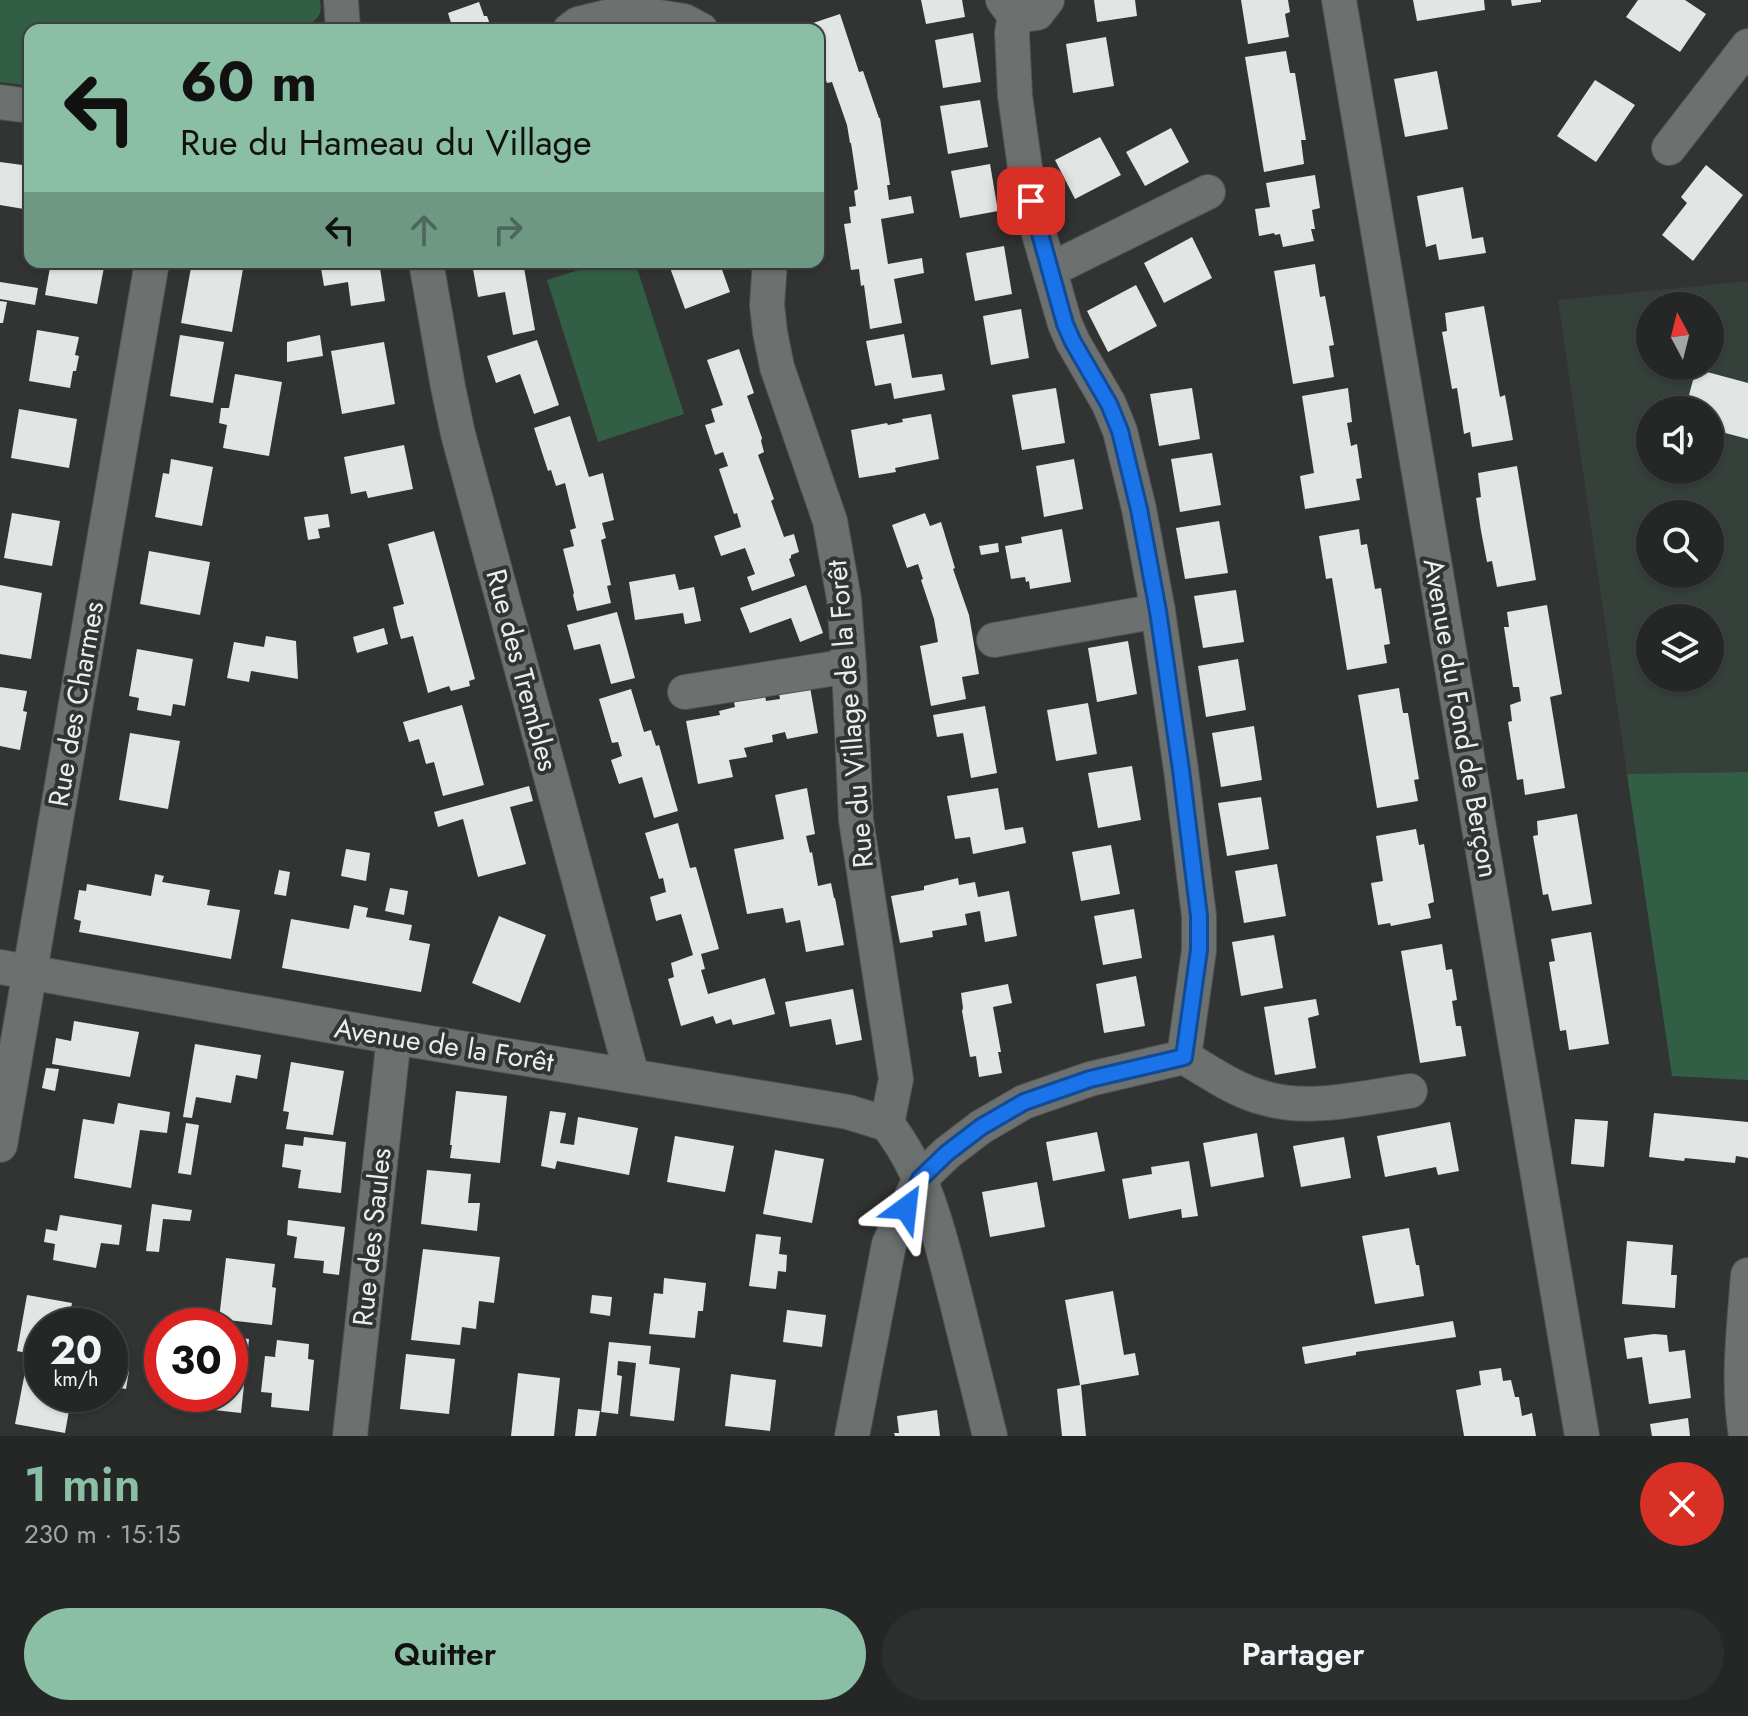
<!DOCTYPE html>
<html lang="fr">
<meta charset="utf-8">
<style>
:root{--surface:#252726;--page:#2d2f2e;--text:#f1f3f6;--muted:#a3a5a7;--line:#424443;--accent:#8abfa5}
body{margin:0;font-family:Jost,sans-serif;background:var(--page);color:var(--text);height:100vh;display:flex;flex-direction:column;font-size:30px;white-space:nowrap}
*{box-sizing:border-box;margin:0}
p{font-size:26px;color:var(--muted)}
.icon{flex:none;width:44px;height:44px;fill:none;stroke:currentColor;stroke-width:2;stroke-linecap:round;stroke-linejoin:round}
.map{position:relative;height:1436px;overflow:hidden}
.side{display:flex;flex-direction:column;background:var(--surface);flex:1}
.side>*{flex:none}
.top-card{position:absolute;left:24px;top:24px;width:800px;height:244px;border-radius:16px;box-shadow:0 2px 6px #0004,0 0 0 2px var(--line);background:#8abfa5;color:#111;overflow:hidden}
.needle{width:52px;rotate:353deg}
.controls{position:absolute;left:1636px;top:292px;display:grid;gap:16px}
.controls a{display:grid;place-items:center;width:88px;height:88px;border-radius:50%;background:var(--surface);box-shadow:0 2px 6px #0004,0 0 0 2px var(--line);font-size:40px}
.speed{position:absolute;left:24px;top:1308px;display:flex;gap:16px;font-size:40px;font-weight:700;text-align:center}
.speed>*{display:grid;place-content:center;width:104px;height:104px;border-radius:50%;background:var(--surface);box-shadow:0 2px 6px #0004,0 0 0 2px var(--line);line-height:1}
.speed small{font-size:20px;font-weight:400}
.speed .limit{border:12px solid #d22;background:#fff;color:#111}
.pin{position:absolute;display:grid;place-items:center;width:68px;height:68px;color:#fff;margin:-34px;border-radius:16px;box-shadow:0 4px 12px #0006}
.me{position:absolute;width:88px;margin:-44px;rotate:30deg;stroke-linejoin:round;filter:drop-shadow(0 0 6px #0008)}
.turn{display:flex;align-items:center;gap:28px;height:168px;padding:0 24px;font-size:36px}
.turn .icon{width:104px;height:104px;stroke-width:2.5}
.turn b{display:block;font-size:56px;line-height:68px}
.lanes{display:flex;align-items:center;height:76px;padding:0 24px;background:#0003;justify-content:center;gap:40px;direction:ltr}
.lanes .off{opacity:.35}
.round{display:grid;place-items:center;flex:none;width:84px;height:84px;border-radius:42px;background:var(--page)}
.overview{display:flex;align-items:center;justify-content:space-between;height:136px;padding:0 24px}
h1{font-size:48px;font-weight:600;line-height:60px;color:var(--accent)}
.cta{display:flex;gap:16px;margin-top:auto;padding:16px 24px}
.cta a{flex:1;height:92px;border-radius:48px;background:var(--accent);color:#111;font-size:32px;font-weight:600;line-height:92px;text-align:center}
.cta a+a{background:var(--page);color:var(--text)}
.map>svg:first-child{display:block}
.built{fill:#36403a;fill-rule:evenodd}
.green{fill:#335e46}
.building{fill:#e1e5e3}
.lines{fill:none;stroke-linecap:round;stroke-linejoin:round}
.street-casing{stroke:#505351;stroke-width:36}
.street{stroke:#6c706e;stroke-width:34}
.route-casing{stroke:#114b97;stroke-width:20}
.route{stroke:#1a73e8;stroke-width:14}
.labels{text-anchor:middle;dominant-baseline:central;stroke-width:8;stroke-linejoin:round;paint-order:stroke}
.street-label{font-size:28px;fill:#ebeeec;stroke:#313432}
</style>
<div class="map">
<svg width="1748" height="1436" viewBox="0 0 1748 1436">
<rect width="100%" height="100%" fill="#313432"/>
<path class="built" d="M1748 281V772L1627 774 1558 300ZM1650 306H1710V366H1650ZM1650 410H1710V470H1650ZM1650 514H1710V574H1650ZM1650 618H1710V678H1650Z"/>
<g class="green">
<path d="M0 0H320C322 13 320 17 309 24L310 30H30V86L0 82Z"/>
<polygon points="604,262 635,262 684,414 598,442 547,280"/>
<polygon points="1748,772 1748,1080 1672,1076 1627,774"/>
</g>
<g class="building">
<polygon points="921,0 962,0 965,17 926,24"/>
<polygon points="1094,0 1135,0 1137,16 1097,22"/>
<polygon points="1241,0 1288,0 1290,12 1285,14 1289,37 1248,44"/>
<polygon points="1413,0 1484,0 1485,10 1417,21"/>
<polygon points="1511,0 1541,0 1541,2 1512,6"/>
<polygon points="1638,0 1685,0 1706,14 1680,52 1626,17"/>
<polygon points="479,2 484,16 487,16 492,30 450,30 449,28 452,26 448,13"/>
<polygon points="840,14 859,72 863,71 879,118 880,118 890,185 887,185 889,200 911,196 914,213 881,219 888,264 922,258 924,273 894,279 902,323 870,329 864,285 861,286 859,269 851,270 844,224 851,223 849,207 856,206 854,191 858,189 851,143 850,143 847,125 832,82 827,83 822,70 820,71 818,65 818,30 805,30 804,26"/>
<polygon points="973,33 981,82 943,88 935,40"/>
<polygon points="1106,37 1114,86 1073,93 1066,44"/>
<polygon points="1286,51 1290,73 1295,73 1306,140 1301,140 1304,164 1264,172 1245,57"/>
<polygon points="1437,71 1448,129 1405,137 1394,79"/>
<polygon points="1595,80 1635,105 1596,162 1557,136"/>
<polygon points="980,100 988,147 948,154 940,106"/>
<polygon points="1171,128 1189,162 1145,186 1126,152"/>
<polygon points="1100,137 1121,175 1075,199 1055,160"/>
<polygon points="0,162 30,166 24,209 0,205"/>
<polygon points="990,164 998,211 960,218 951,171"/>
<polygon points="1706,165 1743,195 1693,261 1662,235 1687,203 1681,197"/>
<polygon points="1315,175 1320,208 1312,210 1315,229 1311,229 1314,241 1283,247 1280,234 1275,235 1274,233 1259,236 1255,209 1270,207 1266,183"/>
<polygon points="1463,187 1472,239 1483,237 1486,253 1439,260 1436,244 1426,247 1417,196"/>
<polygon points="1192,237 1212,278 1164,303 1144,263"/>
<polygon points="1004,246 1012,294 975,301 966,253"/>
<polygon points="51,262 105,262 97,304 45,295"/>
<polygon points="192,262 244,263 232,332 181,323"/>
<polygon points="320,262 379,262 385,301 351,306 348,282 324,286"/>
<polygon points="512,262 523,262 535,330 513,335 505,292 478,297 473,269"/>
<polygon points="676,262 725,262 720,264 730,292 685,309 669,265"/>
<polygon points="1315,264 1320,297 1325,296 1334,345 1329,346 1334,377 1293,384 1274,271"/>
<polygon points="0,282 38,288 35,305 0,299"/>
<polygon points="1136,285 1157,326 1108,352 1087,311"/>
<polygon points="0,301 7,302 3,323 0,323"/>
<polygon points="1484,306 1500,397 1505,395 1513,440 1472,447 1470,432 1464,434 1457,388 1452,389 1442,332 1447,331 1445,313"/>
<polygon points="1021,309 1029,358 991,365 983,316"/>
<polygon points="37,330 79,337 75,355 79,356 76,371 73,371 70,388 29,381"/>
<polygon points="904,334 912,378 942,374 945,390 894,399 891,383 875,386 866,341"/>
<polygon points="180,335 224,342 213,403 170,396"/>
<polygon points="320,335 323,356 287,362 287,342"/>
<polygon points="537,340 559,405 534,414 520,374 496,383 487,356"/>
<polygon points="384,342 395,404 342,414 331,351"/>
<polygon points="739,349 754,393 747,396 762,438 761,441 764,452 758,455 774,499 771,501 784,537 794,534 799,552 791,555 791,558 789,559 795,576 752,591 747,577 755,574 745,548 721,556 714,536 741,527 737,513 734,514 719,469 728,466 723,452 715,455 705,425 715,422 711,409 723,405 707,360"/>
<polygon points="1696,369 1748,383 1748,439 1710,429 1710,410 1685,410"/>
<polygon points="235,374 282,382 269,456 223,448 227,425 219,423 221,408 229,408"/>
<polygon points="1056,388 1065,443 1022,450 1012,395"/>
<polygon points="1192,388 1200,439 1159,446 1150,394"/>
<polygon points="1348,388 1352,422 1347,423 1351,446 1357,444 1362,478 1356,479 1360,500 1305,509 1300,476 1314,473 1302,396"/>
<polygon points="19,409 77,419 69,468 11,458"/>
<polygon points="931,414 939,459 895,468 896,472 859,478 851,430 887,423 888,425 903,422 902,419"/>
<polygon points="570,416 589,477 603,473 614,520 602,523 606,538 601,540 611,585 607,586 611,603 577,611 573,595 574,593 563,549 574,546 570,530 576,528 565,483 556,486 551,470 548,471 534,428"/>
<polygon points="404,445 413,489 368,498 366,491 351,494 344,457"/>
<polygon points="1212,453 1221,505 1180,512 1171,459"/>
<polygon points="171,459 213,467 202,526 155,517 163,473 169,474"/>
<polygon points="1074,459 1083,509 1044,517 1036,466"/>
<polygon points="1517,466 1536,580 1497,587 1492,561 1487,562 1481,531 1476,498 1481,497 1478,473"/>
<polygon points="12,513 60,521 52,566 4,558"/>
<polygon points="925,513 930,526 941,522 955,568 953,569 969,615 979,674 962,677 966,699 931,706 920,646 938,642 934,619 921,580 923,579 918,564 907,568 892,525"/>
<polygon points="328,514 330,527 318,529 320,538 308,540 304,517"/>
<polygon points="1219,521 1228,573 1185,579 1176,528"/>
<polygon points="1062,529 1071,582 1030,589 1029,581 1026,582 1025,577 1011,579 1005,546 1022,543 1021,537"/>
<polygon points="1359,529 1361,545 1367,544 1375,589 1381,588 1390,644 1384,645 1387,663 1347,670 1332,578 1326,579 1319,536"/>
<polygon points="434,531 475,679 469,681 470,686 451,691 449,686 428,693 413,636 401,639 397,625 393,607 404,604 388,544"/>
<polygon points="998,543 999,552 981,555 979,546"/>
<polygon points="149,551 210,562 200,615 140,604"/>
<polygon points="675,574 679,590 694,587 701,621 685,624 683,613 635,620 629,582"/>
<polygon points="0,585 42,593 31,659 0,654"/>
<polygon points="806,585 823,633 800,642 791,618 750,633 740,608"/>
<polygon points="1236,590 1244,642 1203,648 1194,596"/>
<polygon points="1547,605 1562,694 1550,697 1565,788 1525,795 1523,779 1517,780 1508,722 1512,721 1510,705 1521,701 1519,687 1513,687 1504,627 1509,627 1507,612"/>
<polygon points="617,612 635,678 611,684 600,644 574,650 567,625"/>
<polygon points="384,628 388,644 357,653 353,637"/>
<polygon points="266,636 296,641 298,679 251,671 249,682 227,678 234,642 264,647"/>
<polygon points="1128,641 1137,694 1097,702 1088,648"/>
<polygon points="137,649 193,659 185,706 173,704 171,716 137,710 139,698 129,696"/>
<polygon points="1238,659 1246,710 1206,717 1198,666"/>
<polygon points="0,687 27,691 23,711 27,712 20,750 0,746"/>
<polygon points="810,687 818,733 787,739 785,732 772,735 773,742 744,748 747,757 729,760 733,777 698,784 686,721 720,715 719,711 735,707 734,702 765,696 766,701 780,699 779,693"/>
<polygon points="1399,688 1403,713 1408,713 1413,744 1419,779 1414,780 1418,801 1377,808 1358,695"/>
<polygon points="631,689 644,732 651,730 656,746 659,745 678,811 654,818 642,777 619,784 611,760 622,756 618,742 612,743 599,699"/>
<polygon points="1088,703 1097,754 1056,761 1047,710"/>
<polygon points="462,705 484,785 443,796 434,762 426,764 419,739 409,742 403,722"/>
<polygon points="985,706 997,773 971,778 963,733 937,737 933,715"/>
<polygon points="1254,726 1262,780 1221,787 1212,733"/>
<polygon points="130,733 180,741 168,809 119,800"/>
<polygon points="1132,766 1141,820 1098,828 1088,773"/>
<polygon points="529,786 533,801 510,807 526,864 478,877 463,819 438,827 434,812"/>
<polygon points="807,788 815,834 806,836 810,853 812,852 818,886 831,883 834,898 835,898 844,945 806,952 800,920 786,923 783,908 747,914 734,849 784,839 775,795"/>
<polygon points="998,788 1005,830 1023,827 1026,843 973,854 970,837 955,839 947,796"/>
<polygon points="1261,797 1269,849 1227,856 1218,803"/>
<polygon points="1577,814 1592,904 1552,911 1548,894 1543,895 1542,889 1533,836 1538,835 1537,821"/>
<polygon points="678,823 690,868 696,867 719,949 701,954 705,969 701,970 708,994 765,978 775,1014 733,1025 731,1019 716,1024 713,1016 681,1026 668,979 674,977 671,963 693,955 681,914 656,921 650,897 666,892 663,878 659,879 645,833"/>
<polygon points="1416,829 1419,845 1424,844 1433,895 1434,902 1428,904 1431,918 1391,926 1390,923 1378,925 1371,883 1383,881 1376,836"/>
<polygon points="1111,845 1120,894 1081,901 1072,852"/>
<polygon points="346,849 370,853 366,881 341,876"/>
<polygon points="1277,864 1286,916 1244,923 1235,871"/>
<polygon points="279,870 290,872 286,896 274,894"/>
<polygon points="155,874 164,876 162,882 210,890 207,905 240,910 231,959 79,932 81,921 74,919 79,890 86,891 87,884 151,896"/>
<polygon points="958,878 959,885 975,882 978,897 1009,891 1017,936 985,942 980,911 965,914 967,925 932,931 933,937 900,943 891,896 924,890 924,886"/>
<polygon points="390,888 408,891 404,915 385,911"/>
<polygon points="354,905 368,908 366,917 412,925 409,940 430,944 421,992 282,968 291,919 349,929"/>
<polygon points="1134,909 1142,958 1103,965 1094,916"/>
<polygon points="499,916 546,935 520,1003 472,983"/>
<polygon points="1591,932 1609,1044 1569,1050 1566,1030 1560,1031 1549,962 1555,961 1551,939"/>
<polygon points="1274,935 1283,988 1241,996 1232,942"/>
<polygon points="1442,944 1446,970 1452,969 1457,1000 1452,1001 1456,1026 1461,1026 1466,1056 1420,1063 1401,951"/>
<polygon points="1136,976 1145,1026 1104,1033 1096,984"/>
<polygon points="1008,984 1012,1003 993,1007 1001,1052 998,1052 1002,1073 979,1077 976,1056 970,1057 962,1011 963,1008 961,993"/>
<polygon points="853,989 862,1040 836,1045 831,1019 790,1027 785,1002"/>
<polygon points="1316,999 1319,1015 1308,1018 1316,1068 1275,1075 1264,1007"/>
<polygon points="74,1021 139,1032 130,1077 52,1064 56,1038 71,1041"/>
<polygon points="195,1044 261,1055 257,1079 236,1075 231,1103 196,1097 192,1118 183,1117"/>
<polygon points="291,1062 344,1071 333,1135 286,1129 289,1112 283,1111"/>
<polygon points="46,1068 59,1069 55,1091 42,1088"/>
<polygon points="456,1091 507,1096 500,1163 450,1158 452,1145 450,1145"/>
<polygon points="118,1103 170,1112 167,1133 140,1130 131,1188 74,1178 83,1119 114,1124"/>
<polygon points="550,1111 566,1113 560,1143 574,1145 578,1117 638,1128 629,1175 557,1161 555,1169 541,1166"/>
<polygon points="1654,1113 1748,1122 1748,1158 1736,1156 1735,1163 1685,1158 1684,1161 1649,1157"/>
<polygon points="1575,1119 1608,1121 1604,1167 1571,1164"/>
<polygon points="1450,1122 1459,1171 1438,1175 1436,1167 1385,1177 1377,1136"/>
<polygon points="186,1123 199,1125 191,1175 178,1173"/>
<polygon points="1097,1132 1105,1171 1053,1181 1046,1142"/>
<polygon points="1257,1133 1264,1177 1211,1187 1203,1143"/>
<polygon points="675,1136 734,1146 725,1192 667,1182"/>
<polygon points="304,1137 346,1142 341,1193 298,1188 301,1170 282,1167 285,1144 303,1146"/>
<polygon points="1344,1137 1351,1178 1301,1187 1293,1146"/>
<polygon points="775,1150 824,1159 812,1223 763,1214"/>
<polygon points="1189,1161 1198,1216 1182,1218 1181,1209 1129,1219 1122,1179 1152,1174 1151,1167"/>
<polygon points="427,1170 471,1174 468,1203 480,1203 477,1231 421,1224"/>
<polygon points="1037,1182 1045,1227 990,1237 982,1192"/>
<polygon points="152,1204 192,1210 190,1221 163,1219 159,1252 146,1251"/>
<polygon points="60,1215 122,1225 119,1245 101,1243 96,1268 53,1260 55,1244 44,1242 46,1229 57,1231"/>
<polygon points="288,1220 345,1227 339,1275 323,1273 324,1261 294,1258 297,1237 287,1235"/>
<polygon points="1409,1228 1416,1265 1419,1265 1424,1296 1375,1304 1362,1236"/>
<polygon points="756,1234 781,1237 779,1254 787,1255 786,1272 778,1271 776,1289 749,1286"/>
<polygon points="1627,1241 1673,1245 1671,1275 1677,1275 1675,1308 1622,1304"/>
<polygon points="423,1249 500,1257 494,1303 479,1301 476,1329 462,1327 460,1345 411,1340"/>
<polygon points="226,1258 275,1264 272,1287 276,1288 272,1325 219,1319"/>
<polygon points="664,1278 706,1283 703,1311 698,1311 695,1338 649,1334 654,1293 663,1294"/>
<polygon points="1113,1291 1124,1355 1135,1353 1139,1375 1081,1385 1086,1436 1062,1436 1057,1389 1080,1385 1065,1300"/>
<polygon points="27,1295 72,1303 68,1326 42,1326 42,1356 17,1351"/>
<polygon points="592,1295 612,1297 610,1316 590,1313"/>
<polygon points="787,1310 826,1315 822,1347 783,1342"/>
<polygon points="1453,1321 1456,1337 1356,1352 1356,1355 1305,1364 1302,1347"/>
<polygon points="1654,1334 1667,1335 1669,1352 1685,1350 1691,1398 1649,1404 1642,1357 1627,1359 1624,1338"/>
<polygon points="230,1337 249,1339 241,1413 187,1407 188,1394 230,1394"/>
<polygon points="277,1340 309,1344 308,1359 314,1360 309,1411 271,1407 272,1393 261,1392 265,1356 276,1357 275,1356"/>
<polygon points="609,1342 651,1346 649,1364 680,1368 674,1421 630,1416 636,1363 618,1361 617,1375 622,1376 618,1414 601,1412"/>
<polygon points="406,1354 455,1359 449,1414 400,1409"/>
<polygon points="110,1368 129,1371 126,1389 110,1386"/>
<polygon points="1501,1368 1503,1381 1511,1380 1515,1397 1519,1397 1522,1416 1532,1413 1536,1436 1464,1436 1456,1390 1481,1385 1479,1371"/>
<polygon points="25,1372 42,1374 42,1394 72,1394 65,1433 15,1424"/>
<polygon points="518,1373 560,1378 554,1436 511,1436"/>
<polygon points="731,1374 776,1380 770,1431 725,1426"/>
<polygon points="578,1409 600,1411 596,1436 575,1436"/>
<polygon points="937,1410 940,1436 895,1436 894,1433 899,1433 897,1416"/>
<polygon points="1688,1418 1690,1436 1652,1436 1650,1424"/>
</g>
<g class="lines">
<defs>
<g id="street">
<polyline points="341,0 343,30"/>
<polyline points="1003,0 1015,16 1037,13 1047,0"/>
<polyline points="1339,0 1582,1436"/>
<polyline points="570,30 578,24 627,12 684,21 701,30"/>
<polyline points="0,102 30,106"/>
<polyline points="1669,148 1748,46"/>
<polyline points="426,262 448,387 458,434 632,1076"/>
<polyline points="770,262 767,305 770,332 777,367 830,521 844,599 849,666 856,820 896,1079 887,1124"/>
<polyline points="1050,270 1208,192"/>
<polyline points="994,640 1158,611"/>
<polyline points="685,692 849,666"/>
<polyline points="0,967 394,1037 848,1112 887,1124"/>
<path d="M1184 1057C1211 1073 1237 1092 1268 1099 1311 1111 1366 1097 1410 1091"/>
<path d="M887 1124C927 1175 940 1237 956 1299 967 1345 979 1390 990 1436"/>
<polyline points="0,1145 152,262"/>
<polyline points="350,1436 394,1037"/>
<polyline points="852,1436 889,1244 920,1179 947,1153 981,1127 1024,1102 1090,1079 1184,1057 1199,950 1199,916 1181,770 1158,611 1139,509 1120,431 1109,404 1073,342 1065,324 1035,220 1027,182 1015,96 1012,33 1015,16"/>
<path d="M1746 1436C1737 1382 1744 1329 1748 1275"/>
</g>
</defs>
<use href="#street" class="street-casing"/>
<use href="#street" class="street"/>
</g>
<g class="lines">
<defs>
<polyline id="route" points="906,1208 920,1179 947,1153 981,1127 1024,1102 1090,1079 1184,1057 1199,950 1199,916 1181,770 1158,611 1139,509 1120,431 1109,404 1073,342 1065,324 1031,201"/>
</defs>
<use href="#route" class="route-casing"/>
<use href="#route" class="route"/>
</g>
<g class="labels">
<g class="street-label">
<text transform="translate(522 670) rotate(75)">Rue des Trembles</text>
<text transform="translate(76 704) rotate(-80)">Rue des Charmes</text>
<text transform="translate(850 714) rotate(-95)">Rue du Village de la Forêt</text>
<text transform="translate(1461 718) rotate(80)">Avenue du Fond de Berçon</text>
<text transform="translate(444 1045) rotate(9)">Avenue de la Forêt</text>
<text transform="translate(372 1237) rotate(-84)">Rue des Saules</text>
</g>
</g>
</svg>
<div class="controls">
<a><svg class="needle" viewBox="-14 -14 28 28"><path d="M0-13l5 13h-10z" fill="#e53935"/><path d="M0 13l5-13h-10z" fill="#a3a5a7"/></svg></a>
<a><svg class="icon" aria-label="sound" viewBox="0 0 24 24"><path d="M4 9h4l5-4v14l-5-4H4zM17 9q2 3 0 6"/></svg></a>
<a><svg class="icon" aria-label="search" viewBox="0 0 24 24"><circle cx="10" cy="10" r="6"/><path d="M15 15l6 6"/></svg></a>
<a><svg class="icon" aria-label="layers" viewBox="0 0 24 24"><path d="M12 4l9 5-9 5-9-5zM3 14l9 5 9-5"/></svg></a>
</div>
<div class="speed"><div>20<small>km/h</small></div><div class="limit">30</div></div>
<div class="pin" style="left:1031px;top:201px;background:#d93025"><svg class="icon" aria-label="arrive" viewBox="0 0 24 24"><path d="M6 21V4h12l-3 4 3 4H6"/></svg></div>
<svg class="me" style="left:906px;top:1208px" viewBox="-20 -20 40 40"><path d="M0-17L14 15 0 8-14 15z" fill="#1a73e8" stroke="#fff" stroke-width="4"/></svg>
<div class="top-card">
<div class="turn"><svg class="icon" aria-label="left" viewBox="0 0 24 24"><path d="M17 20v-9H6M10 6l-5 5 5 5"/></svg><div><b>60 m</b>Rue du Hameau du Village</div></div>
<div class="lanes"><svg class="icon" aria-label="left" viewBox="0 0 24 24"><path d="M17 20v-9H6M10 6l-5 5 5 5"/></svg><svg class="icon off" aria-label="ahead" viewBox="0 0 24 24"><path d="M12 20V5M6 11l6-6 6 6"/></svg><svg class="icon off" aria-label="right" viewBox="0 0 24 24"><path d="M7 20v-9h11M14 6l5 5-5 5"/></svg></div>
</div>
</div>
<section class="side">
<div class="overview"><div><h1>1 min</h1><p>230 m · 15:15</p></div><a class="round" style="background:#d93025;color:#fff"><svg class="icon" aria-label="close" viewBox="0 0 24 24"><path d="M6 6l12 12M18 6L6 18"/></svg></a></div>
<div class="cta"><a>Quitter</a><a>Partager</a></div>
</section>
